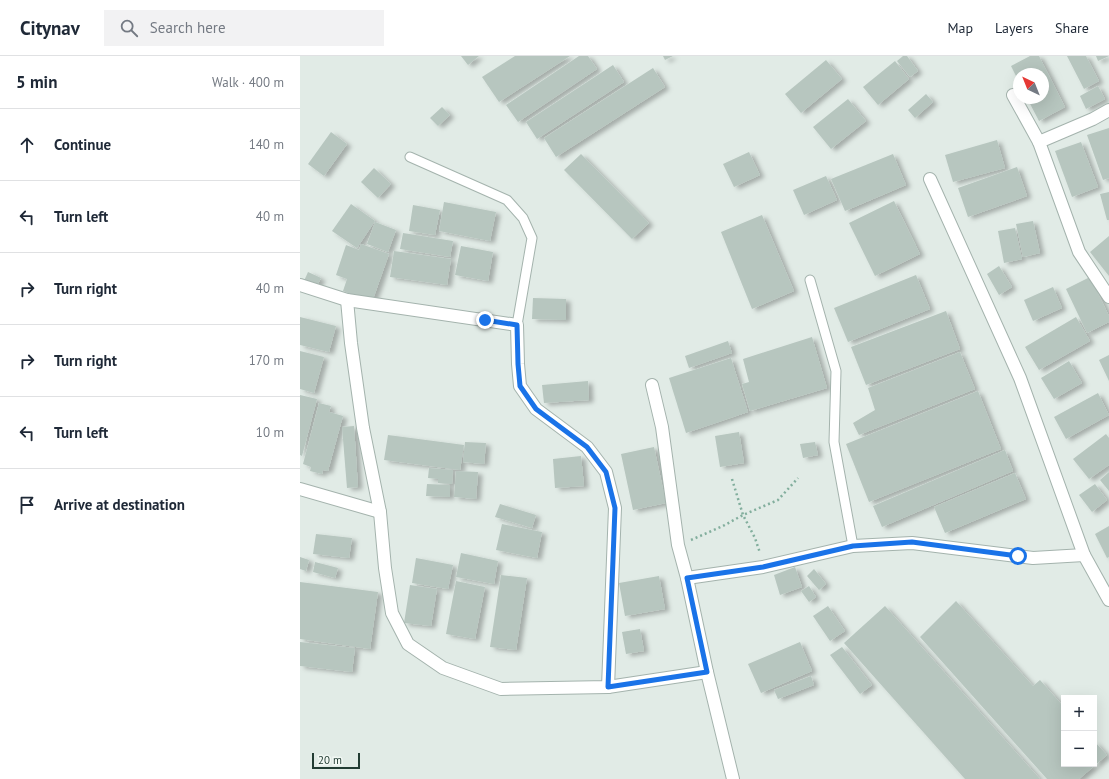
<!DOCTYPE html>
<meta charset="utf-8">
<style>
:root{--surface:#fff;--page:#f2f2f3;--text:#1f2937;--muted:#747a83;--line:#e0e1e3}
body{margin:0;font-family:"PT Sans",sans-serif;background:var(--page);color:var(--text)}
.controls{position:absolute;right:12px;bottom:12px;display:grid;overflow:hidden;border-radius:0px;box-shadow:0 4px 16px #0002}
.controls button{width:36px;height:36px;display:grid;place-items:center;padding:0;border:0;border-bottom:1px solid var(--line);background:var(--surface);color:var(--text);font:20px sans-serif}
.compass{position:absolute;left:713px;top:12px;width:36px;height:36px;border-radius:50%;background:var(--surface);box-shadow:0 4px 16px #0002;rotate:317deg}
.scale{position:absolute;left:12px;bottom:10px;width:48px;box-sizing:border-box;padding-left:4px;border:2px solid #223c33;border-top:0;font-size:11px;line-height:14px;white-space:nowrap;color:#223c33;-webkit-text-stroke:3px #f2f8f4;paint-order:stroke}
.stop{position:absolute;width:12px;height:12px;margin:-9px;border:3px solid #1a73e8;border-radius:50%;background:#fff}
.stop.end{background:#1a73e8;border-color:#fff;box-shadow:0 1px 4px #0008}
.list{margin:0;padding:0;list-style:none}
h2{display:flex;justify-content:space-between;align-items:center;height:52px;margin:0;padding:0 16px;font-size:17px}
h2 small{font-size:13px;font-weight:400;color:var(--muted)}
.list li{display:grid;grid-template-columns:26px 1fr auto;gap:12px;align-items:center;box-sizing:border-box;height:72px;padding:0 16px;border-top:1px solid var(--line)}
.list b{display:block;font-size:15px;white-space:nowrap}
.list em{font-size:13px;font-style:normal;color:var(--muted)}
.icon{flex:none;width:22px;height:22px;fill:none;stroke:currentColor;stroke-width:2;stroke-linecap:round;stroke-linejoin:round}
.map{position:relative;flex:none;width:809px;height:723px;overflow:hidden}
header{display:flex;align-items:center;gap:24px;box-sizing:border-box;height:56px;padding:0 20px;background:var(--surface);border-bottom:1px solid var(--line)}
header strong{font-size:19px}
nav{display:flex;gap:22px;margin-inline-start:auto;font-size:14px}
.search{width:280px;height:36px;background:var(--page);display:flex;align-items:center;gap:10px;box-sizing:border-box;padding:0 14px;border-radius:0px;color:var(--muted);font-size:15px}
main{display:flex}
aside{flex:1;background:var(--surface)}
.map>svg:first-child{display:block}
.building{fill:#b7c6bf;filter:url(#shadow)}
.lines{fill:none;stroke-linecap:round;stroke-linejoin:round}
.lane-casing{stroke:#a4b3ad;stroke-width:11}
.street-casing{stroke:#a4b3ad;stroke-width:14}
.path{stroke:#82ae9d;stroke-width:2.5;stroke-dasharray:2 3;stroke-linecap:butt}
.lane{stroke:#fff;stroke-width:9}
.street{stroke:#fff;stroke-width:12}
.route{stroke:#1a73e8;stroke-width:5}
</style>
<header>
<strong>Citynav</strong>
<div class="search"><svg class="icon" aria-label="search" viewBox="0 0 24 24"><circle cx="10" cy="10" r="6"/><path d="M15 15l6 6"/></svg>Search here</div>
<nav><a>Map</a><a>Layers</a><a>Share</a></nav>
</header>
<main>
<aside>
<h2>5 min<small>Walk · 400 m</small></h2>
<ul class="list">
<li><svg class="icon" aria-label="ahead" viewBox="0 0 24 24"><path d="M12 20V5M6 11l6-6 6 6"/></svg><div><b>Continue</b></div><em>140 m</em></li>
<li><svg class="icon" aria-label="left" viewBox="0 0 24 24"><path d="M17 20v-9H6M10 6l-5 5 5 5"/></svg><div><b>Turn left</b></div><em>40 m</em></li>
<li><svg class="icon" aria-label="right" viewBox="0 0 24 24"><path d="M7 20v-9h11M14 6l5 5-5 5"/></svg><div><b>Turn right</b></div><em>40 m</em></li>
<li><svg class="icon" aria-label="right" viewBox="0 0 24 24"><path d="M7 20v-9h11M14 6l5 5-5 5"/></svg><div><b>Turn right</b></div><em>170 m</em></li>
<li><svg class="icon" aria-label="left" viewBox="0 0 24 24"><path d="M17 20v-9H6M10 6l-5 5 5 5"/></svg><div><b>Turn left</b></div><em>10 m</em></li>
<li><svg class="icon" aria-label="arrive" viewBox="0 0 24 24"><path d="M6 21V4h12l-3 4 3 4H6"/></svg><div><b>Arrive at destination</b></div></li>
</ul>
</aside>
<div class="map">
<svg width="809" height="723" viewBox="0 0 809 723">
<defs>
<filter id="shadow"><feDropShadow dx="4.5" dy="2.5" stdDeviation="2" flood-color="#0004"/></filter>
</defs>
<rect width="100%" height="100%" fill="#e1ebe6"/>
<g class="building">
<path d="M161,0H179L168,9Z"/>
<path d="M215,0H270L199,46L182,21Z"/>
<path d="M279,0H288L297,13L218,66L206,49Z"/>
<path d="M363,0H373L365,4Z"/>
<path d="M603,0H607L618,15L610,21L597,5Z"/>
<path d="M730,0H739L765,51L739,65L727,42H743V18H719V26L711,10Z"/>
<path d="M767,0H786L799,25L784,33Z"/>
<path d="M796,0H809L798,5Z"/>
<path d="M526,4L542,23L501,57L485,38Z"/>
<path d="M595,5L609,23L578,49L563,31Z"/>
<path d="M313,9L324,26L237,83L226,66Z"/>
<path d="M353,12L365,31L256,101L244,82Z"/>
<path d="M798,30L805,43L786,53L780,40Z"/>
<path d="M626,38L633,46L615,62L608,54Z"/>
<path d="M548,43L566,65L531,93L513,71Z"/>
<path d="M142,51L150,59L138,70L130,62Z"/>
<path d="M809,72V122L803,124L787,79Z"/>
<path d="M31,76L47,88L24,120L8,108Z"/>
<path d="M697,84L705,112L653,126L645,99Z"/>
<path d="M781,86L798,131L772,141L755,95Z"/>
<path d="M449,96L460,119L434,131L423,108Z"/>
<path d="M281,98L349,167L332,183L264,114Z"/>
<path d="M593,98L606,129L545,155L531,123Z"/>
<path d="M717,111L727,140L668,161L658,132Z"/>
<path d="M74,112L91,128L78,142L61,126Z"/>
<path d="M526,120L537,144L504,159L493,134Z"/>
<path d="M809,136V164H807L800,138Z"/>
<path d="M594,145L620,198L575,220L549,167Z"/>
<path d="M144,146L196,156L190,185L139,175Z"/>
<path d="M51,148L75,165L57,192L32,175Z"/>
<path d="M113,149L140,154L135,179L109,175Z"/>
<path d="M462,159L494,235L452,253L421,176Z"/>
<path d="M733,165L740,197L723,201L716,168Z"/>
<path d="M75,166L96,174L88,196L67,188Z"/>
<path d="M715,172L722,203L704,207L698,175Z"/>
<path d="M103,177L153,185L150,201L100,193Z"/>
<path d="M809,180V220L790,196Z"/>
<path d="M61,188L89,198L72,246L43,235L47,223L36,219L46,189L59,194Z"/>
<path d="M161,190L193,196L188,225L155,219Z"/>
<path d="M94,195L151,203L147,229L90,221Z"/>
<path d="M699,210L712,231L699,239L687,218Z"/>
<path d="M8,216L21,222L17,230L4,225Z"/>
<path d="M616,219L630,253L548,286L534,252Z"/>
<path d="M790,221L809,260V266L787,277L766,233Z"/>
<path d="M753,231L762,252L733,265L724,244Z"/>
<path d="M233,242L266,243V264L232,263Z"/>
<path d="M646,255L660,293L566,329L551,291Z"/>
<path d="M0,261L36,270L29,296L0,289Z"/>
<path d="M776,261L790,285L739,314L725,291Z"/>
<path d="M512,281L527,332L450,355L442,328L449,326L443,303Z"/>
<path d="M428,285L432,297L389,312L385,300Z"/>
<path d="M0,295L24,301L14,337L0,333Z"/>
<path d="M660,296L675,333L559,379L553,367L575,354L568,332Z"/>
<path d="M809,299V325L799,304Z"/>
<path d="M431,302L448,356L386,377L369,322Z"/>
<path d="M769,305L782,327L754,343L741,322Z"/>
<path d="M288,325L289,344L244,347L242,329Z"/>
<path d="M678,335L701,393L569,446L546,388Z"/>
<path d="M798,337L809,359L766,383L754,361Z"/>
<path d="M0,339L17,343L2,400L0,399Z"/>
<path d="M19,347L31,350L29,356L43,360L28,415L23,414L22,418L10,415L11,411L3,408Z"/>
<path d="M54,370L58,431L47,432L42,371Z"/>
<path d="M439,376L444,407L420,411L415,380Z"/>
<path d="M806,378L809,382V409L789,423L773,403Z"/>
<path d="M88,379L164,389L160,414L84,404Z"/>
<path d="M165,386L186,387L184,408L163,406Z"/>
<path d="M515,386L518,399L503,402L500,388Z"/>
<path d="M354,391L366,447L333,454L321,398Z"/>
<path d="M705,394L713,415L582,471L573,450Z"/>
<path d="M281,400L284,430L255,432L253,403Z"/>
<path d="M129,412L153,414L152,428L138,427V423L128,422Z"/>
<path d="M156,415L178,416L176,443L154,441Z"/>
<path d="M809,416V435L800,424Z"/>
<path d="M715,417L726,443L645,477L634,451Z"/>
<path d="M127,428L150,429V441L126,440Z"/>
<path d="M795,428L807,444L792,456L779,439Z"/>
<path d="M200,448L236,459L232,472L195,461Z"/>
<path d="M202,468L242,476L237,502L196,494Z"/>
<path d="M809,470V501L807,502L795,478Z"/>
<path d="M16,478L52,482L49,502L13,498Z"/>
<path d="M161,497L198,505L194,528L156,521Z"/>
<path d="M0,501L9,504L6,515L0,513Z"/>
<path d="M116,502L153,509L148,533L112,527Z"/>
<path d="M15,506L38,512L35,522L13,516Z"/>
<path d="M495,511L502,531L480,539L474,519Z"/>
<path d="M514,513L526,528L519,534L507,520Z"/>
<path d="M201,519L227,522L216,594L190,591Z"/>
<path d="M359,520L365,553L325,560L319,527Z"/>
<path d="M156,525L185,531L175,583L146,578Z"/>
<path d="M0,526L78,536L70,593L0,583Z"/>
<path d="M110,529L137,533L131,570L104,567Z"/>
<path d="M509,530L516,541L509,546L501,535Z"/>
<path d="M656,545L733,630L740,624L764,651V708H794V685L807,699L779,723H747L620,581Z"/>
<path d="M528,550L545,575L530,585L513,560Z"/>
<path d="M585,550L740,723H665L544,587Z"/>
<path d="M340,573L344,595L326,598L322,576Z"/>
<path d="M0,586L55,592L52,616L0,610Z"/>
<path d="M500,586L512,615L461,637L448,608Z"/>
<path d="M542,591L572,629L560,638L530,599Z"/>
<path d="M511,620L514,629L478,643L474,634Z"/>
</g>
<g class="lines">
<defs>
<g id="lane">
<path d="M110,101L207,144L223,162L232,182L217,269"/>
<path d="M510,224L536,315L534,386L553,490"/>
</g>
<g id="street">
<path d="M713,39L739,86"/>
<path d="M809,54L793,63L739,86L779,196L809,241"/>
<path d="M630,123L720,322L784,499L809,544"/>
<path d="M0,229L47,244L217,269L218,308L220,330L236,353L287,391L306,416L315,452L308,631"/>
<path d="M47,244L51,287L63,372L80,456L85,512L92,557L108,588L143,612L201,633L308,631L407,616"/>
<path d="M352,329L362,371L378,489L387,522L407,616L433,723"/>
<path d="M0,433L80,456"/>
<path d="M387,522L463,511L553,490L612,487L733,502L784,499"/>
</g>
</defs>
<use href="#lane" class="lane-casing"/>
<use href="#street" class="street-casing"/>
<g class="path">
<path d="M432,423L443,459L455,482L460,497"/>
<path d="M391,484L423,470L443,459L478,444L498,422"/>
</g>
<use href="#lane" class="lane"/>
<use href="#street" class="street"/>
</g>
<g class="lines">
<path class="route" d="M185,264L217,269L218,308L220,330L236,353L287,391L306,416L315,452L308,631L407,616L387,522L463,511L553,490L612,486L718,500"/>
</g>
</svg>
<div class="controls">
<button>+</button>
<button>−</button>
</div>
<svg class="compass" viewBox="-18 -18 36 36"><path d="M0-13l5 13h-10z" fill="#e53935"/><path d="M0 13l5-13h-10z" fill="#747a83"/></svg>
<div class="scale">20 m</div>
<div class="stop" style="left:718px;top:500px"></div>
<div class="stop end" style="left:185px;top:264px"></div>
</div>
</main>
